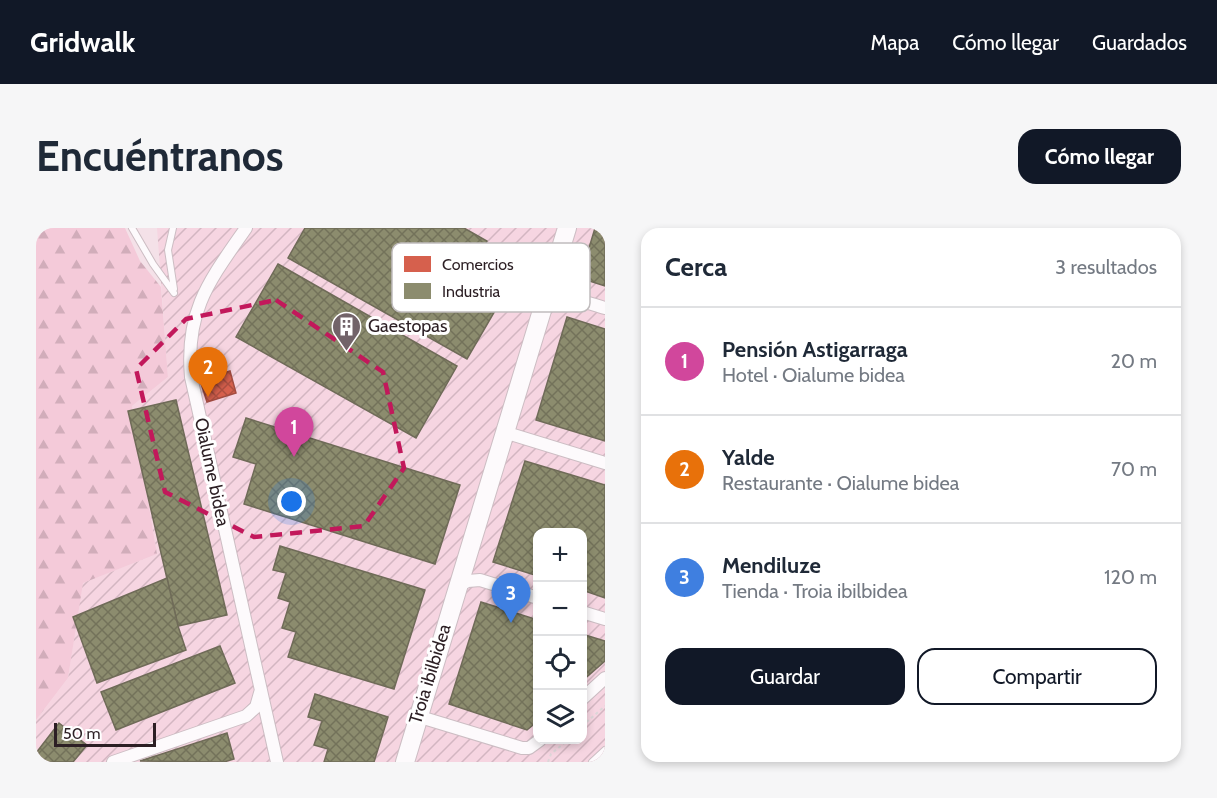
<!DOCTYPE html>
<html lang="es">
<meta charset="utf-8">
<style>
:root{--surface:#fff;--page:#f6f6f7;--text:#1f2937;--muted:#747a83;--line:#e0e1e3;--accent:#111827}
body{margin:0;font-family:Cabin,sans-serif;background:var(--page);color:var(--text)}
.controls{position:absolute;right:18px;bottom:18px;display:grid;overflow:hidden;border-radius:12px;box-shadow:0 3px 9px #0003}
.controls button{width:54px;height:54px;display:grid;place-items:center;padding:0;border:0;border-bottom:2px solid var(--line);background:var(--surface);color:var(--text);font:30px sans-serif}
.scale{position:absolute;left:18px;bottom:15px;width:102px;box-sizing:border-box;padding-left:6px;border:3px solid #2c1f24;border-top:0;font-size:16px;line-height:21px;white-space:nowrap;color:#2c1f24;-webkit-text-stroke:4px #fff;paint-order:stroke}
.you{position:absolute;left:256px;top:274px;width:21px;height:21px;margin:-15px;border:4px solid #fff;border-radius:50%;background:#1a73e8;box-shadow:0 0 0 9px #1a73e833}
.badge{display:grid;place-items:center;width:39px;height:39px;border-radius:50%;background:var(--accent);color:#fff;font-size:20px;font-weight:700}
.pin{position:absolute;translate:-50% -50px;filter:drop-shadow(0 2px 3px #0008)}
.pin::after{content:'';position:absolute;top:32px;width:21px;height:18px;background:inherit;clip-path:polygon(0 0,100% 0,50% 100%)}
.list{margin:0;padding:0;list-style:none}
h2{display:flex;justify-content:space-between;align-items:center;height:78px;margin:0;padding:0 24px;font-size:26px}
h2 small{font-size:20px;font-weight:400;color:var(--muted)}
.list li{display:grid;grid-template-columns:39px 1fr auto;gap:18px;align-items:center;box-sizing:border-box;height:108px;padding:0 24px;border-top:2px solid var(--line)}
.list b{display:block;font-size:22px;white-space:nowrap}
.list p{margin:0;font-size:20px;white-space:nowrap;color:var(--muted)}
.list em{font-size:20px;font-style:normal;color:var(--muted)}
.actions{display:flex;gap:12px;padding:18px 24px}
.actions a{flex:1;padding:14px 0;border:2px solid var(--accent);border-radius:18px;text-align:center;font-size:21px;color:var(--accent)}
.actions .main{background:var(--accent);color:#fff}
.icon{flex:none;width:33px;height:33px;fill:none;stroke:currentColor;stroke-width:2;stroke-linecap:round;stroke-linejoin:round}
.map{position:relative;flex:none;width:569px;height:534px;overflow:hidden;border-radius:18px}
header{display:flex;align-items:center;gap:36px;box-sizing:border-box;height:84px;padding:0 30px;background:var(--accent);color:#fff}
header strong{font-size:28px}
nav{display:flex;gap:33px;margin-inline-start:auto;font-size:21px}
.intro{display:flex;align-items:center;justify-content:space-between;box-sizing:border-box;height:144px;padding:0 36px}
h1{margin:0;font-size:42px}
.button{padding:15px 27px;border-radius:18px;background:var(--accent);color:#fff;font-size:21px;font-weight:700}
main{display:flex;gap:36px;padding:0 36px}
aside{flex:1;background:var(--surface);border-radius:18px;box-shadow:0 3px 9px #0003}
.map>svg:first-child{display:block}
.industrial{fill:url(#industrial-furrows);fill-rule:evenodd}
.forest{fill:url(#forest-firs)}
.shops{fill:url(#shops-cross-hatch);stroke:#a34c41;stroke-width:1.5}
.industry{fill:url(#industry-cross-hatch);stroke:#6f6b58;stroke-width:1.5}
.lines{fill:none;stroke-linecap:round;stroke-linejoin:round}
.lane-casing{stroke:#ccbdc3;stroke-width:8}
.street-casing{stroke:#ccbdc3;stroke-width:14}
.secondary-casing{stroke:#ccbdc3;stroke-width:20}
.path{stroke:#dcd6d8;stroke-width:2;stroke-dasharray:3 3;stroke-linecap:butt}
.lane{stroke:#fdfafc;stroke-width:6}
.street{stroke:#fdfafc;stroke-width:12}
.secondary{stroke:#fdfafc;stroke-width:18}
.marked{fill:none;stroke:#c2185b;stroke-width:4.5;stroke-dasharray:12 8;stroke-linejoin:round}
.labels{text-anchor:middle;stroke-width:6;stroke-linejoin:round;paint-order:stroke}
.poi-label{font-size:18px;fill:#2c1f24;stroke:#fff;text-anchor:start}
.street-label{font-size:18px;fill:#2c1f24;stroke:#fff}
.key{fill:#fff;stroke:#c0bcbd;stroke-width:1.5}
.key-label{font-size:16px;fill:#2c1f24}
</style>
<header>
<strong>Gridwalk</strong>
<nav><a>Mapa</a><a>Cómo llegar</a><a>Guardados</a></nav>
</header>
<div class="intro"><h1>Encuéntranos</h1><a class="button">Cómo llegar</a></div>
<main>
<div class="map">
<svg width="569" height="534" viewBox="0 0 569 534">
<defs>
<pattern id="industrial-furrows" width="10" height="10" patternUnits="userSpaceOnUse" patternTransform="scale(1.5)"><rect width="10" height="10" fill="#f6d5e1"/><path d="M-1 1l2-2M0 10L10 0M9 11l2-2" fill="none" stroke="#d3b6c1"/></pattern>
<pattern id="forest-firs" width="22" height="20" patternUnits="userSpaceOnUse" patternTransform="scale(1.5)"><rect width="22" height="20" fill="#f4cad9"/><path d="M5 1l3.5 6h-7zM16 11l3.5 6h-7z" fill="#d1adba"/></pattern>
<pattern id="shops-cross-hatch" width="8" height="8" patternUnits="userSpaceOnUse" patternTransform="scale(1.5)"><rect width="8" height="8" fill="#d6604d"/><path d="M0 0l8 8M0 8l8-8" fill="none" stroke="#ae4f40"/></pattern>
<pattern id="industry-cross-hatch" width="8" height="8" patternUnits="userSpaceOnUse" patternTransform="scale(1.5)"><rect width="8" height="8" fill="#8c8c6e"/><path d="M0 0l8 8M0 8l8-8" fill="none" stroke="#73725a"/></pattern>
</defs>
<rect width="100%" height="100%" fill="#f4e1e8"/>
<path class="industrial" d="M121,0H569V534H0V492L32,450L46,355L121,326L96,178L132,149ZM502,304H546V512H502Z"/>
<path class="forest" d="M0,0H89L104,33L125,59L132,149L96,178L121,326L47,355L32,450L0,492Z"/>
<path class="shops" d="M194,143L200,165L171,174L164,152Z"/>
<g class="industry">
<path d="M269,0H428L451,13L445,26L471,41L474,57L431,131L252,30Z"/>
<path d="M559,0H569V58L544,50Z"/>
<path d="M242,36L421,138L380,210L200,109Z"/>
<path d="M531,89L569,101V213L500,192Z"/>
<path d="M140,172L191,387L142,398L92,183Z"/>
<path d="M210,190L424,257L399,336L208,276L220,236L197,229Z"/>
<path d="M489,233L569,257V370L546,362V304H502V348L457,334Z"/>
<path d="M244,318L389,362L358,461L252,429L260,404L246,400L254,374L242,370L250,345L237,342Z"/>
<path d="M131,350L142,398L150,422L61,455L37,389Z"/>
<path d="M445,374L502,392V493L491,502L413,476Z"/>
<path d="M546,406L569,413V433L546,453Z"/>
<path d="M184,418L199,455L80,502L65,464Z"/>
<path d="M279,466L352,489L338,534H288L292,521L278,517L286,493L272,489Z"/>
<path d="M23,495L51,517L37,534H0V525Z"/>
<path d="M191,505L198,531L188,534L104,533Z"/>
</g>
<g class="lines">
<defs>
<g id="lane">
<path d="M96,0L117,36L138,65"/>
<path d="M137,0L132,22L138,61"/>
<path d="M556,534L569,522"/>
</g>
<g id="street">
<path d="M210,0C174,52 149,82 155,149L241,534"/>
<path d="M509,74C530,65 548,74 569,80"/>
<path d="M468,204L569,235"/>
<path d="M421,358L432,353L444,352L502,370"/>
<path d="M546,384L569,391"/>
<path d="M546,471L569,450"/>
<path d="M381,488L486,520H493L504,512"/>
<path d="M77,534L210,488L220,479L224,465"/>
</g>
<path id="secondary" d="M369,534L531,0"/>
</defs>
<use href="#lane" class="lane-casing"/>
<use href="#street" class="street-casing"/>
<use href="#secondary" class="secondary-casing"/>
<g class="path">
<path d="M546,498L569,478"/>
<path d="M512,534L515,526L532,512"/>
</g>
<use href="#lane" class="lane"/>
<use href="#street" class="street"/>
<use href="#secondary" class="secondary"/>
</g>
<path class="marked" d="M240,72L347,144L368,240L328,298L218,309L129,264L100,141L150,91Z"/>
<defs>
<symbol id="building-pin" viewBox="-11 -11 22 30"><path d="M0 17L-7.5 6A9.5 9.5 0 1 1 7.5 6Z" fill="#726369" stroke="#fff"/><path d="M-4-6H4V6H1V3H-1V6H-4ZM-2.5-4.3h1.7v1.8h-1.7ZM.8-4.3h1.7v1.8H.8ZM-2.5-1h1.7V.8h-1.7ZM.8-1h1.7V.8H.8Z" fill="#fff"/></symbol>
</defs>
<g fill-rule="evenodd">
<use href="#building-pin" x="294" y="82" width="33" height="45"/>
</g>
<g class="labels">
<g class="poi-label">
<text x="332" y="104">Gaestopas</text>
</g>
<g class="street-label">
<text transform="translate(176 244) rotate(78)" y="6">Oialume bidea</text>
<text transform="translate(394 446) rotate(-73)" y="6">Troia ibilbidea</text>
</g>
</g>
<rect x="356" y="15" width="198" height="69" rx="9" class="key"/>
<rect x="368" y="28" width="27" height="16" fill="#d6604d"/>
<rect x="368" y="55" width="27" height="16" fill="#8c8c6e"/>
<g class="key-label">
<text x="406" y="42">Comercios</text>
<text x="406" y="69">Industria</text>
</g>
</svg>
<div class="controls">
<button>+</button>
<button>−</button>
<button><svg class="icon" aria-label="locate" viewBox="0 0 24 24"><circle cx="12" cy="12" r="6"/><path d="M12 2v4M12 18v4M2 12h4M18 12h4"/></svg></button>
<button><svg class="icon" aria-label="layers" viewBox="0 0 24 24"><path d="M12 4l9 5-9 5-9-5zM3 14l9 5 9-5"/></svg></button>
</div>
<div class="scale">50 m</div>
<div class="you"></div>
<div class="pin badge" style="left:258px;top:229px;background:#d1479c">1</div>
<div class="pin badge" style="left:172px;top:169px;background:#e8710a">2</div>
<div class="pin badge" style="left:475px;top:395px;background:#3f7fe0">3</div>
</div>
<aside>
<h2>Cerca<small>3 resultados</small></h2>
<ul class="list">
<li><span class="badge" style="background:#d1479c">1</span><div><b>Pensión Astigarraga</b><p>Hotel · Oialume bidea</p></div><em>20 m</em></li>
<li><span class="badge" style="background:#e8710a">2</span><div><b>Yalde</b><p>Restaurante · Oialume bidea</p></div><em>70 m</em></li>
<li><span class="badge" style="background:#3f7fe0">3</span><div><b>Mendiluze</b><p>Tienda · Troia ibilbidea</p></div><em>120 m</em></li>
</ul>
<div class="actions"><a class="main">Guardar</a><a>Compartir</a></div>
</aside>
</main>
